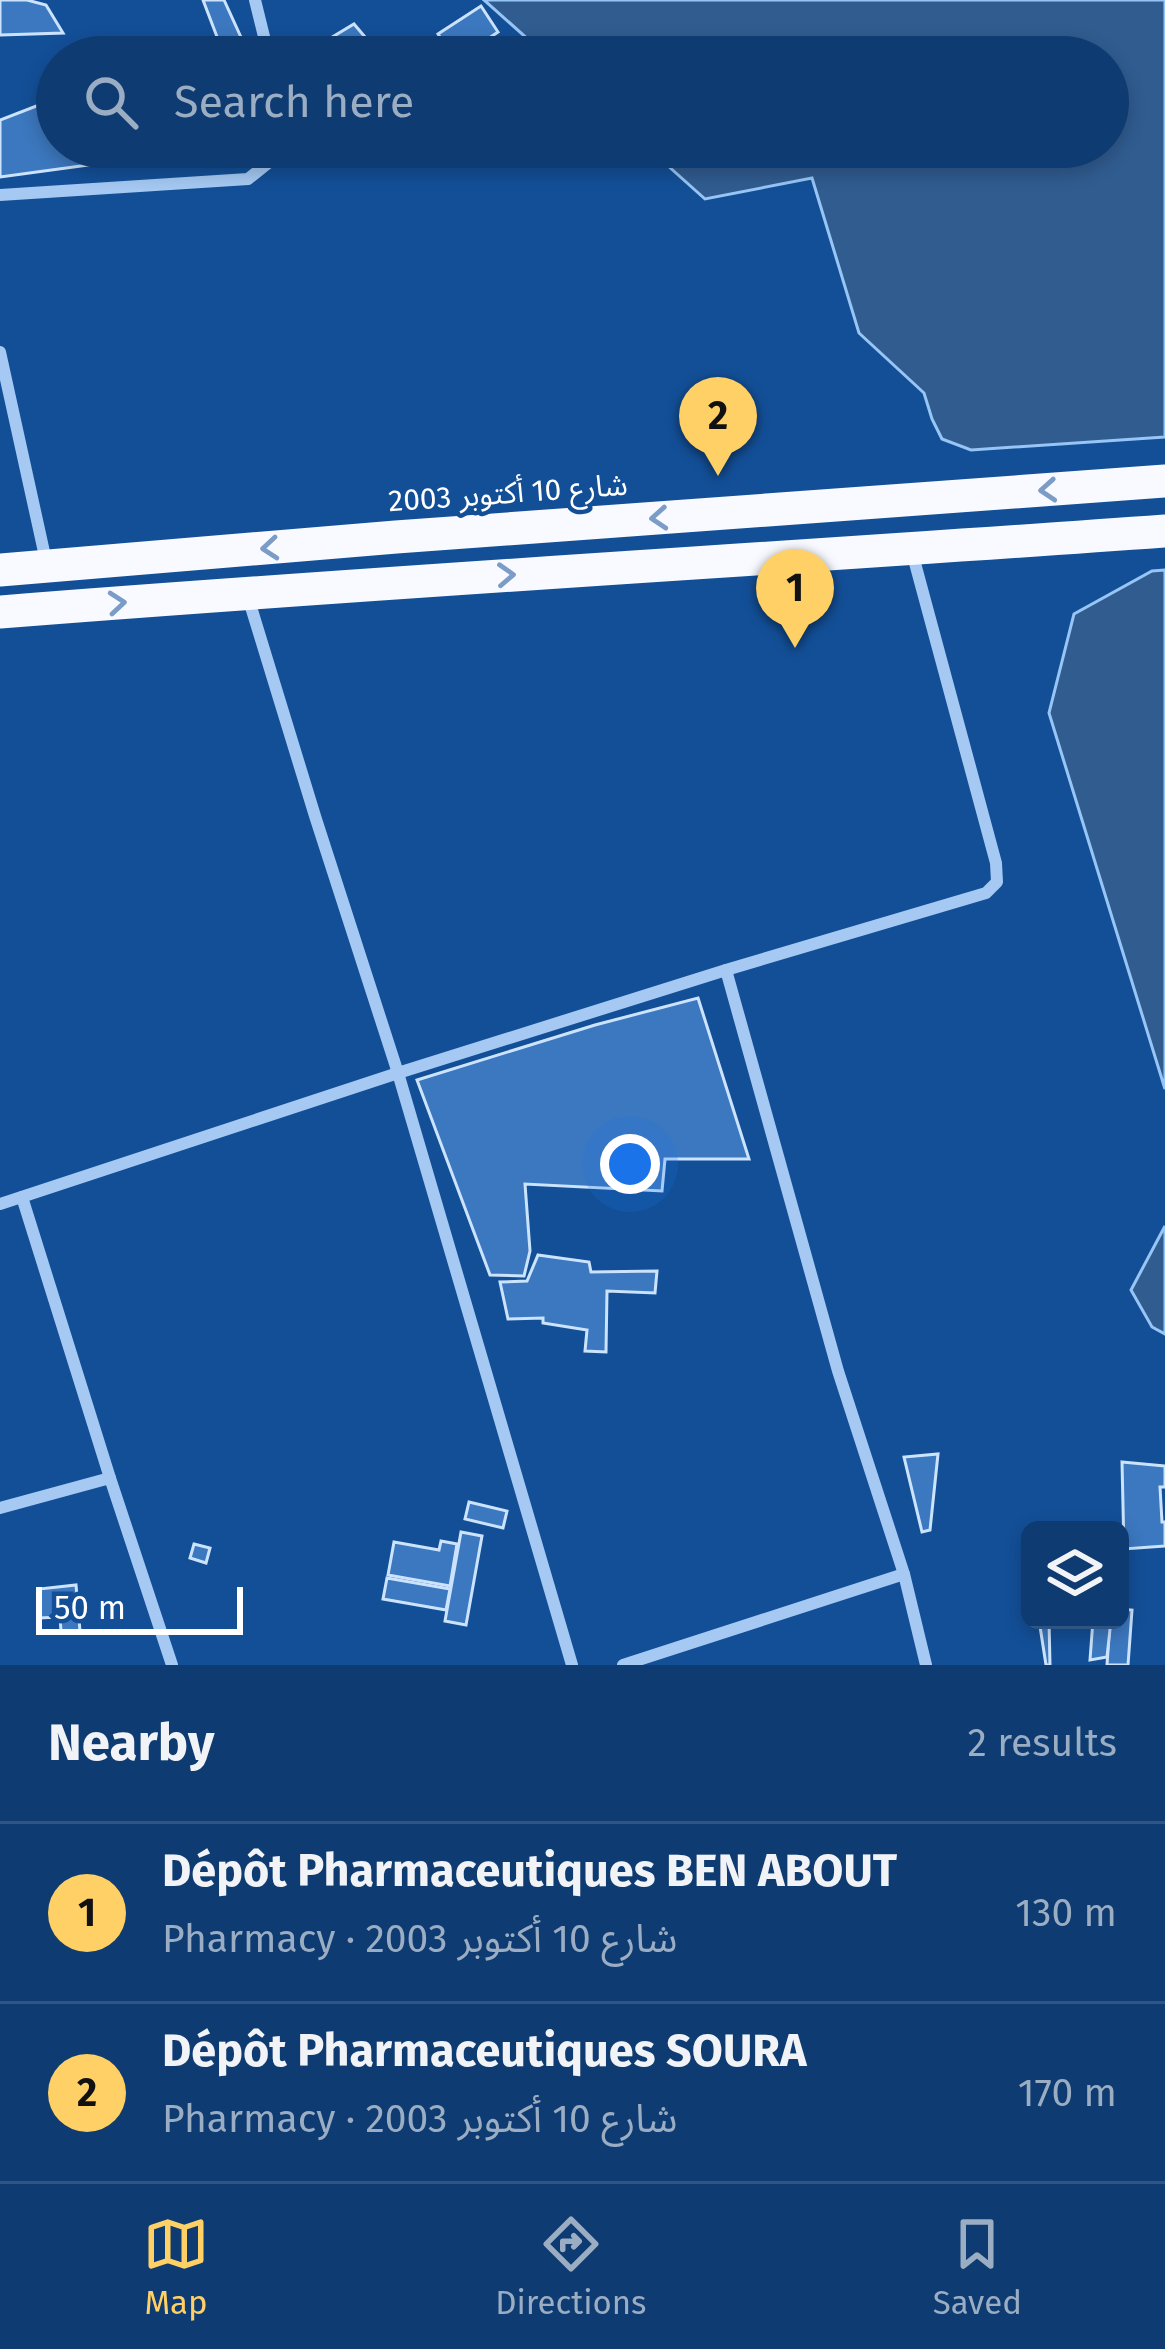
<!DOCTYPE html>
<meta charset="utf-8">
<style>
:root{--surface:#0e3b71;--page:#1c4679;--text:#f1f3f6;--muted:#9badc3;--line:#2e5584;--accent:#ffd066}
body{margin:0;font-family:"Fira Sans","Noto Sans Arabic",sans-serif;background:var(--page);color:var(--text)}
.controls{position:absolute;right:36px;bottom:36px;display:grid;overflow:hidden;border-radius:18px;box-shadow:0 6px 18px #0003}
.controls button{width:108px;height:108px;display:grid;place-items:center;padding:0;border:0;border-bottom:3px solid var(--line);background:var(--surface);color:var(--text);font:60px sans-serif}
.scale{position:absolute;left:36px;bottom:30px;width:207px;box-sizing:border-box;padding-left:12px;border:6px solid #fff;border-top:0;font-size:33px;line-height:42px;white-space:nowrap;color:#fff;-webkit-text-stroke:9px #134f97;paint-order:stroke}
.you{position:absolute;left:630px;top:1164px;width:42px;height:42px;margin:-30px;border:9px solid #fff;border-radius:50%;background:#1a73e8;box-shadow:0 0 0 18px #1a73e833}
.badge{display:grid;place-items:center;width:78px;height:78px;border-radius:50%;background:var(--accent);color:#111;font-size:39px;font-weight:700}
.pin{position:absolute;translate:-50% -99px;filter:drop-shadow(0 3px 6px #0008)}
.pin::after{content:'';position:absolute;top:63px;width:42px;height:36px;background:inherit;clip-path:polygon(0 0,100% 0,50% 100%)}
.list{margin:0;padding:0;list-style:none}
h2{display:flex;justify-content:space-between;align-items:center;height:156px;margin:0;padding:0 48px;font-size:51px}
h2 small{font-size:39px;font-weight:400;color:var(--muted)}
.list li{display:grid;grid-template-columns:78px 1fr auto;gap:36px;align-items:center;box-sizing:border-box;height:180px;padding:0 48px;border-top:3px solid var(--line)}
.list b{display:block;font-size:45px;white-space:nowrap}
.list p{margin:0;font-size:39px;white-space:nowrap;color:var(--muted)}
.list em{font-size:39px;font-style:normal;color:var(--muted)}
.icon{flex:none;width:66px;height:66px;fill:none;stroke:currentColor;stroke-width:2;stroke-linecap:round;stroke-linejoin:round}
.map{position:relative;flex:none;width:1165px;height:1665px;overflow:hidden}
.search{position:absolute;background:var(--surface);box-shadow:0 6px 18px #0003;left:36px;right:36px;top:36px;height:132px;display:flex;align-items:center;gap:30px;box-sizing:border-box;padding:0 42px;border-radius:66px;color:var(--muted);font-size:45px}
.sheet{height:516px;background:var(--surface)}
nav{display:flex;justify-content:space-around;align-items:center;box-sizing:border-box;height:168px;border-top:3px solid var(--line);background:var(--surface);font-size:33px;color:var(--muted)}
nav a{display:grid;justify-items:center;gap:6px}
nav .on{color:var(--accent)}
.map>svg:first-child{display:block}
.water{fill:#305c90;stroke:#97c5f6;stroke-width:3}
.building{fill:#3c78bf;stroke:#cce3fd;stroke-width:3}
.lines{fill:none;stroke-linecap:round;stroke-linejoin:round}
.minor{stroke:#a5c9f3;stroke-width:12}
.trunk{stroke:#f8faff;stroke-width:33}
.oneway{stroke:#7a9cc6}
.labels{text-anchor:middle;stroke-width:9;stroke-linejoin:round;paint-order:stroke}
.street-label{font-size:30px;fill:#fff;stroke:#134f97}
</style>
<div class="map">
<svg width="1165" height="1665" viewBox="0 0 1165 1665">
<rect width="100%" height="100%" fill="#134f97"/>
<g class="water">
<path d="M484,0H1165V437L971,450L942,439L932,419L924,393L859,333L812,178L705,199L647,147H1108V57H548Z"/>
<path d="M1165,570V1089L1049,713L1074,614L1152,571Z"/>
<path d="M1165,1226V1334L1152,1327L1131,1290Z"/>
</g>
<g class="building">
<path d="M0,0H27L46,5L63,33L0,35Z"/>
<path d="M203,0H224L250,57H185L202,45L206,53L219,42Z"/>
<path d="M481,6L498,32L461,57H453L438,34Z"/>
<path d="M354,24L382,57H327L319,45Z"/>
<path d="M435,40L446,57H410Z"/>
<path d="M57,98V147H142L147,157L0,177V120Z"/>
<path d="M698,998L749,1159H665L662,1191L525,1184L530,1251L524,1276L490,1275L417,1080L595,1025Z"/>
<path d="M538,1255L589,1262L591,1272L657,1271L655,1293L607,1291L606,1352L585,1351L587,1330L543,1323V1318L508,1319L500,1282L527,1281Z"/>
<path d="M938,1454L930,1530L922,1532L904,1457Z"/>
<path d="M1122,1462L1165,1466V1487H1160L1162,1522H1165V1546L1124,1549Z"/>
<path d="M469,1502L507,1511L503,1528L465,1519Z"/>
<path d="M461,1532L482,1536L466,1625L445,1621Z"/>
<path d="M441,1541L457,1544L450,1586L388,1575L394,1542L439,1550Z"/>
<path d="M194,1544L210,1548L206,1563L190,1558Z"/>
<path d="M387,1578L450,1589L446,1610L383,1599Z"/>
<path d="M76,1585L80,1631H61L60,1617L39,1618V1589Z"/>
<path d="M1120,1609L1132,1610L1128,1665H1107L1110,1620H1120Z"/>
<path d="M1039,1620H1049L1050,1665H1046Z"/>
<path d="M1093,1620H1111L1107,1657L1090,1660Z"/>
</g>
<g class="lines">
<g class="minor">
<path d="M255,0L269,57"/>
<path d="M0,195L248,179L278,155L279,147"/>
<path d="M0,352L46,561"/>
<path d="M247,594L315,816L398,1073L572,1665"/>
<path d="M726,970L838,1371L904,1574L926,1665"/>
<path d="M22,1197L110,1478L172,1665"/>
<path d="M0,1204L398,1073L726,970L986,893L997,882L996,863L912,552"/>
<path d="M0,1508L110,1478"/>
<path d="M623,1665L904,1574"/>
</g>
<g class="trunk">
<path d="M0,570L396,537L1165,481"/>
<path d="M0,612C388,581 777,559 1165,531"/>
</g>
</g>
<defs><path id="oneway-chevron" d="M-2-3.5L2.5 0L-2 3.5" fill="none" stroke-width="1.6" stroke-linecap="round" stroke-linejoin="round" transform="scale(3)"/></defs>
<g class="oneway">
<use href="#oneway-chevron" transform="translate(1048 490) rotate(176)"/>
<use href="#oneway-chevron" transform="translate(659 518) rotate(176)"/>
<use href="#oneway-chevron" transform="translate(270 548) rotate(175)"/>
<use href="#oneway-chevron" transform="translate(506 575) rotate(-3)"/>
<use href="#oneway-chevron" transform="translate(117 603) rotate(-5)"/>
</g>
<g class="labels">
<g class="street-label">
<text transform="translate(508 493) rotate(-4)" y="10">شارع 10 أكتوبر 2003</text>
</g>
</g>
</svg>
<div class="controls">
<button><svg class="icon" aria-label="layers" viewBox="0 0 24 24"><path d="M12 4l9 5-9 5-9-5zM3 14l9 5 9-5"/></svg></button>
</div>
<div class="scale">50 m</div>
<div class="you"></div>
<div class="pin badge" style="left:795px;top:648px">1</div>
<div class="pin badge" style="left:718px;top:476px">2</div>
<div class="search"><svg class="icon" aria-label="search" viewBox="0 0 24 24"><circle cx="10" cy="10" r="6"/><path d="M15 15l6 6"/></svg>Search here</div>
</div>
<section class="sheet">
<h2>Nearby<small>2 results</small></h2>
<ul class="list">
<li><span class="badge">1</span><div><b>Dépôt Pharmaceutiques BEN ABOUT</b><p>Pharmacy · شارع 10 أكتوبر 2003</p></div><em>130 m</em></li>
<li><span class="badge">2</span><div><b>Dépôt Pharmaceutiques SOURA</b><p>Pharmacy · شارع 10 أكتوبر 2003</p></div><em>170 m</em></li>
</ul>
</section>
<nav>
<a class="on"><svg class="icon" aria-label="map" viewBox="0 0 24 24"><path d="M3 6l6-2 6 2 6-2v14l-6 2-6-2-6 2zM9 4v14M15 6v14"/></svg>Map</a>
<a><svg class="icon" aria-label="directions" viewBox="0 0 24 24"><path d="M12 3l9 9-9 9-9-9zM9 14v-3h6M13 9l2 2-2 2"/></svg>Directions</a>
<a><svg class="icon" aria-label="saved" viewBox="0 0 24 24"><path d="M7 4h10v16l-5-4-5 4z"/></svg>Saved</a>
</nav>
